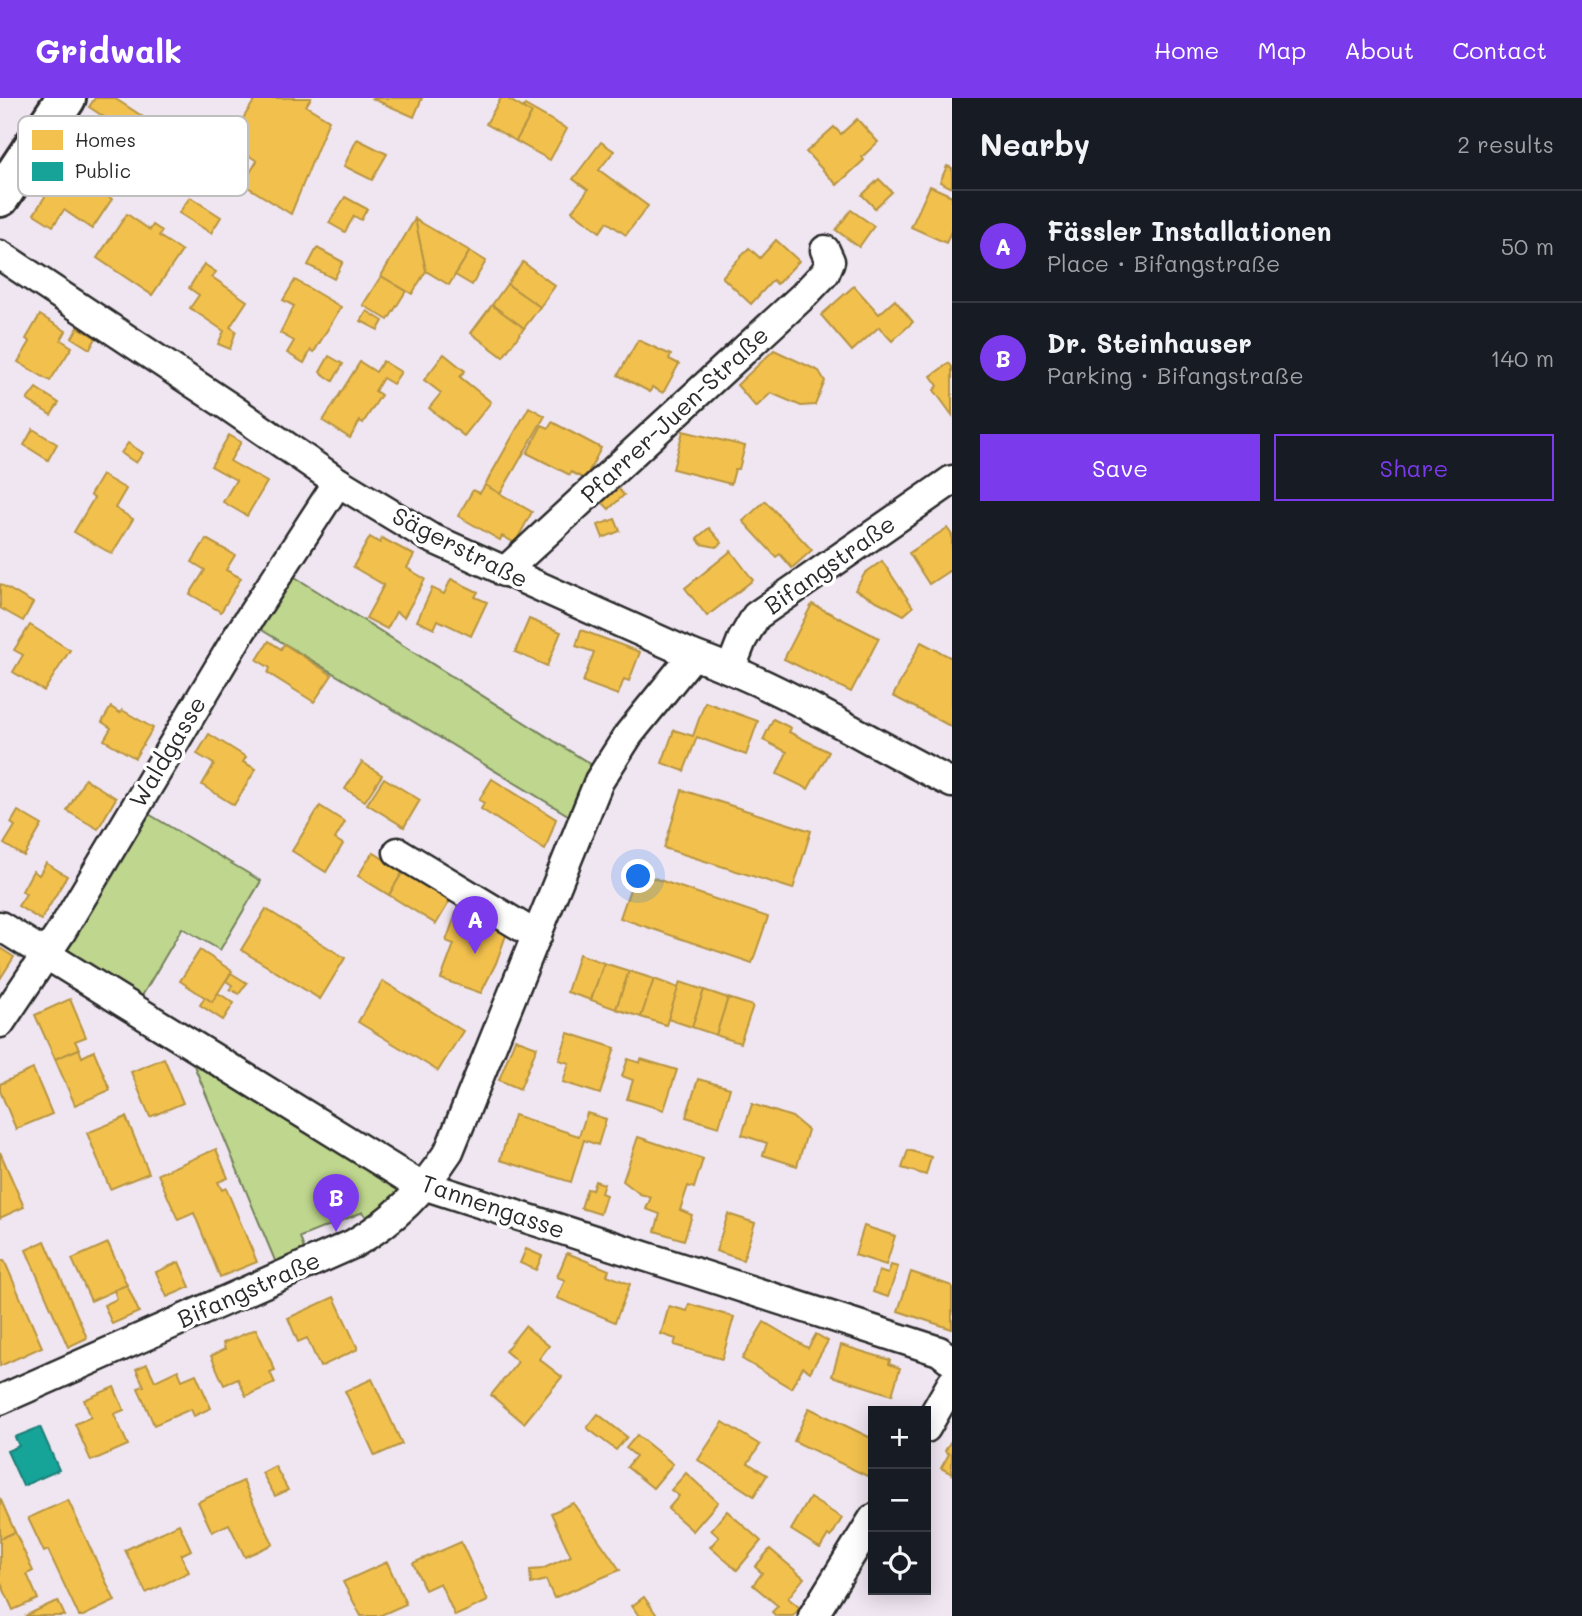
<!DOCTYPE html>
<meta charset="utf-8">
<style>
:root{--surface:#171b24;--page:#242831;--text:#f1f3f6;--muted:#9ea1a6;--line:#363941;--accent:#7c3aed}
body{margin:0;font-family:Mali,sans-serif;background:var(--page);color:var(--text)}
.controls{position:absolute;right:21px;bottom:21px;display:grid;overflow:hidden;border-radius:0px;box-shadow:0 4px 18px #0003}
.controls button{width:63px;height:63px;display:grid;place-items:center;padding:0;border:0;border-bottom:2px solid var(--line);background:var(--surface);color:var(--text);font:35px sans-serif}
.you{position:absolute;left:639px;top:779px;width:24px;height:24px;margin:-18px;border:5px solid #fff;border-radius:50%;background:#1a73e8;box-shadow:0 0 0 10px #1a73e833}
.badge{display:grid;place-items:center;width:46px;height:46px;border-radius:50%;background:var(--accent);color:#fff;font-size:23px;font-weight:700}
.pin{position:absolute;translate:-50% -58px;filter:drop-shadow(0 2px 4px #0008)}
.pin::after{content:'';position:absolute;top:37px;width:24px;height:21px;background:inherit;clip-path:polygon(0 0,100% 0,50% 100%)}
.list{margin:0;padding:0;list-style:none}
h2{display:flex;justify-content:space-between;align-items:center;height:91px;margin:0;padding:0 28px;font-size:30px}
h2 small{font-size:23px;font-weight:400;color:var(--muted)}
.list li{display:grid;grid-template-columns:46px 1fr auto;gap:21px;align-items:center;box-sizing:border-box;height:112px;padding:0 28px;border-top:2px solid var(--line)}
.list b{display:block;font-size:26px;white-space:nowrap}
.list p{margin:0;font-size:23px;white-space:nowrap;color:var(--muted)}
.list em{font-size:23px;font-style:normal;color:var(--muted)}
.actions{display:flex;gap:14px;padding:21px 28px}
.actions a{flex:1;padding:16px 0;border:2px solid var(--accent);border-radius:0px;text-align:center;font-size:24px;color:var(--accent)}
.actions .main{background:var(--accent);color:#fff}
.icon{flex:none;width:38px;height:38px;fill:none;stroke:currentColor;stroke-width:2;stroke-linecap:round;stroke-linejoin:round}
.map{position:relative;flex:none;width:952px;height:1518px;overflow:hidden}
header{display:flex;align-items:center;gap:42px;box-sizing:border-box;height:98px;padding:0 35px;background:var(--accent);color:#fff}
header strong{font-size:33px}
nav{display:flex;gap:38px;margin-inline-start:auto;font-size:24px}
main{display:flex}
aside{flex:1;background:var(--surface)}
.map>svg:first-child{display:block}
.green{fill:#bed68d;stroke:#74805c;stroke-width:2}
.homes{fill:#f2c14e;stroke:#b69444;stroke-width:2}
.public{fill:#17a398;stroke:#1d7f77;stroke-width:2}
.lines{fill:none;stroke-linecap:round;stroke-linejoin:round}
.minor-casing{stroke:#2b2b2b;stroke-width:33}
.secondary-casing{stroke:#2b2b2b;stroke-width:44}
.minor{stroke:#fff;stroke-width:28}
.secondary{stroke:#fff;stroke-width:38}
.labels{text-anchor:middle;stroke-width:7;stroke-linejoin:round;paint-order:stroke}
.street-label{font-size:24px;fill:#2b2b2b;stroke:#fff}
.key{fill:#fff;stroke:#bfbfbf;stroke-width:2}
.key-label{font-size:19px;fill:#2b2b2b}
</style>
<header>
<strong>Gridwalk</strong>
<nav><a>Home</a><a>Map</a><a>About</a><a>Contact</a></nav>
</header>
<main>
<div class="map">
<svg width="952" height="1518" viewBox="0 0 952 1518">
<rect width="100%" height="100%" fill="#f0e6f2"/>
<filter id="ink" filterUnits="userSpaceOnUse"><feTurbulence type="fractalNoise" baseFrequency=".0143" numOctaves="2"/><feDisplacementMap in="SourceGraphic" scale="14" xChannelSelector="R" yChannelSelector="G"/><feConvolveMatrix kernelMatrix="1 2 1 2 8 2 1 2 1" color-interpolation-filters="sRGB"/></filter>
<g filter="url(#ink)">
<g class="green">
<path d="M287,474L595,669L573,720L255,528Z"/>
<path d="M142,712L261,783L220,852L182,830L139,903L67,855L66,845Z"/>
<path d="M188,953L400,1090V1100L371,1128L363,1114L300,1139L306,1157L278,1170Z"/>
</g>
<g class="homes">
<path d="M95,0H114L142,18L130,36L89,9Z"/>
<path d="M256,0H311L306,8L329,22L291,116L243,86L257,63L228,44Z"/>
<path d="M371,0H422L414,19Z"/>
<path d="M501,0H506L532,15L516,43L486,26Z"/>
<path d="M525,7L567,31L550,62L516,43L532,15L523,10Z"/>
<path d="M857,21L878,44L862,59L864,62L837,87L806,54L834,29L841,36Z"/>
<path d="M357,41L387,56L372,82L344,68Z"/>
<path d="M601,44L614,53L599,72L648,108L626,137L607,124L600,134L572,113L588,92L573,81Z"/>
<path d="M947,68L952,70V90L940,84Z"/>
<path d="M63,70L112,101L92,131L64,112L53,128L34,116Z"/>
<path d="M879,81L892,94L875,110L862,97Z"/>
<path d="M930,88L952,98V131L946,145L911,129Z"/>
<path d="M190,99L221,119L211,135L179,115Z"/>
<path d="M345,99L367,111L361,122L354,118L345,134L329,125Z"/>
<path d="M851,112L874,128L859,149L836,132Z"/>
<path d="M127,116L150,132L153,127L162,133L159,138L182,153L152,197L97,160Z"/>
<path d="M415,121L470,153L449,187L426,173Z"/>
<path d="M415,121L426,173L412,196L381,178Z"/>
<path d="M776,142L799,163L777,186L773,182L751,206L722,179L749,150L760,160Z"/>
<path d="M317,150L343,164L334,181L308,167Z"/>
<path d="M470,153L486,163L472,187L455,177Z"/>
<path d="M523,164L555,188L540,209L507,186Z"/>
<path d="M204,166L216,174L212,179L247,203L230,229L236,233L230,251L218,246L224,233L190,210L199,197L189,190Z"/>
<path d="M381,178L406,193L388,222L363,207Z"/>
<path d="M295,182L341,209L314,254L311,252L304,265L287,255L294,243L280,235L294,208L283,202Z"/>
<path d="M507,186L540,209L524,230L492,207Z"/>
<path d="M854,188L879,216L895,202L913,224L892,243L879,229L852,253L821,217Z"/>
<path d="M492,207L524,230L503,259L471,235Z"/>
<path d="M367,213L383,223L378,232L361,223Z"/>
<path d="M40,217L66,233L61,242L72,249L50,283L18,264L30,244L26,241Z"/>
<path d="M78,229L96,240L90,251L72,240Z"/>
<path d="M638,242L671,257L669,261L679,266L663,295L652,289L650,294L618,277Z"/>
<path d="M774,252L819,273L825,283L815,307L801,308L771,295L756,309L737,287Z"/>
<path d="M444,256L465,273L460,279L491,304L464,338L429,310L441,295L424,282Z"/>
<path d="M329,258L343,266L333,283L320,274Z"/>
<path d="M383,263L401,274L393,286L383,280L375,293L381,297L363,325L360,323L350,340L323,323L360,264L376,274Z"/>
<path d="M949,265L952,269V317L934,292L938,288L931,278Z"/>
<path d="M36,290L59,305L51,317L27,302Z"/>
<path d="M529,309L545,318L500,396L485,387Z"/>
<path d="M552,324L601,350L585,381L571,374L570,377L527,355L542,327L549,330Z"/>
<path d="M33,331L57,346L48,362L24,347Z"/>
<path d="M683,333L745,348L739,371H735L731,386L673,371Z"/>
<path d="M229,337L241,344L230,363L267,384L247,418L223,404L236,382L211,368Z"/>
<path d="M128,345L143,355L136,365L121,355Z"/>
<path d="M102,377L126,391L115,410L133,421L112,456L74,434L94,400L90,397Z"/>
<path d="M485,387L532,414L515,445L502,438L500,442L458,418L473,392L480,395Z"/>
<path d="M615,387L624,397L609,411L600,402Z"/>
<path d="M765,403L812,452L792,470L780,456L776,459L743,423Z"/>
<path d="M615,421L620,433L603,440L598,427Z"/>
<path d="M709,430L722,445L716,449L701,446L697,440Z"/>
<path d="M947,430L952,437V471L929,486L909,455Z"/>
<path d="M370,439L380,445L382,440L414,457L407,470L425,481L404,519L396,514L387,531L366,520L384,487L353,469Z"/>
<path d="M206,441L235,457L226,472L241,480L221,514L190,496L205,472L192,464Z"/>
<path d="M731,453L753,482L707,518L685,490Z"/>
<path d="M882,463L913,509L904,517L855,492L865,475Z"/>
<path d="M451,481L478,494L475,499L487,504L471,538L438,522L434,531L417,523L432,490L444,496Z"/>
<path d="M0,486L33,505L23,523L0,510Z"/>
<path d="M812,506L879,540L851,594L784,561Z"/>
<path d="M529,521L561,534L547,568L515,554Z"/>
<path d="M30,527L70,552L44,593L13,574L23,557L14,552Z"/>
<path d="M581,532L640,554L629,583L624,581L618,597L583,584L594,554L576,548Z"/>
<path d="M269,543L281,551L284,546L332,577L314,604L268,575L270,570L257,562Z"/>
<path d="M921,544L952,560V629L893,598Z"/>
<path d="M705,604L758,623L746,657L697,639L684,673L662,665L674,632L693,638Z"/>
<path d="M111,609L120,615L122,612L153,630L135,660L104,642L111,630L102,624Z"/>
<path d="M773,621L791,630L789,634L829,654L808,691L777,676L787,654L763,642Z"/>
<path d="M209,636L246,659L243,664L256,671L234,707L202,687L214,666L197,656Z"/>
<path d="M362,664L382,677L365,703L345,691Z"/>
<path d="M384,680L420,702L404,729L367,706Z"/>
<path d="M85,681L116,700L98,731L67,713Z"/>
<path d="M492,681L556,721L545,752L481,711L484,705L479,702Z"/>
<path d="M682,692L811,733L793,791L664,750Z"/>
<path d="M320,708L345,724L335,741L343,746L326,774L292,753Z"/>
<path d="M18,713L42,727L24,758L4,746L15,728L11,725Z"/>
<path d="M373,754L385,762L387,759L405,770L389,797L358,778Z"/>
<path d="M46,765L67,778L41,822L18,808L26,796L22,793L33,773L39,777Z"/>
<path d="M404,772L451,801L436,826L389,797Z"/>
<path d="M636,774L768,819L752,865L620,820Z"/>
<path d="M459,807L510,826L496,865L481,895L441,881L454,846L446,843Z"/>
<path d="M266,811L345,860L320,901L241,852Z"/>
<path d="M0,850L14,859L0,881Z"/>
<path d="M200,852L232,873L212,904L180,883Z"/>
<path d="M579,856L604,865L591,902L567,894Z"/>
<path d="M604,865L629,873L616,911L591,902Z"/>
<path d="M629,873L654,881L641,919L616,911Z"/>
<path d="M231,875L247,885L239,896L230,891L232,887L226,883Z"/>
<path d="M654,881L679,890L666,927L641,919Z"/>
<path d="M383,883L463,933L438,973L358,924Z"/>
<path d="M680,884L704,892L692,929L668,921Z"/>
<path d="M704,892L728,900L716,937L692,929Z"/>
<path d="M218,895L234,905L223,922L200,907L205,899L212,904Z"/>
<path d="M728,900L753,908L740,945L716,937Z"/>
<path d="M70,901L86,939L75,943L79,951L55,961L35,917Z"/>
<path d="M568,935L615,950L600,996L563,984L569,965L559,962Z"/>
<path d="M515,941L537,949L520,991L499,982Z"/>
<path d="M79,951L82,959L94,953L110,992L75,1007L55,961Z"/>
<path d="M164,960L183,1005L150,1019L131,974Z"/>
<path d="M628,961L640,965L641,961L677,972L664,1012L627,1001L633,982L622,978Z"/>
<path d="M33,971L52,1016L16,1031L0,993V986Z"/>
<path d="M698,981L730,990L719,1029L686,1019Z"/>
<path d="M752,1006L792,1019L808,1032L797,1068L763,1057L767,1045L742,1037Z"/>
<path d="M587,1015L606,1021L598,1047L584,1042L571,1084L500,1062L514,1017L579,1038Z"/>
<path d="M126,1019L149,1075L110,1091L87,1035Z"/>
<path d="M638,1039L703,1061L694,1090L688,1088L680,1112L692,1117L684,1142L655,1133L660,1116L646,1111L651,1099L640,1096L623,1083Z"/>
<path d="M216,1051L228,1080L218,1084L222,1092L226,1090L257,1164L220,1179L194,1115L178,1122L158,1076Z"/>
<path d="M908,1052L931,1059L926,1077L902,1070Z"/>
<path d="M0,1054L24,1109L0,1120Z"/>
<path d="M595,1083L604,1086L601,1095L606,1097L600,1116L581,1110L587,1091L592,1092Z"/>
<path d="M728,1116L755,1125L743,1162L716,1153Z"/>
<path d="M864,1128L895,1138L886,1167L855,1157Z"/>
<path d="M45,1143L87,1240L68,1249L26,1152Z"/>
<path d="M108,1145L127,1187L91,1203L72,1161Z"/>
<path d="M526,1151L542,1158L536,1172L520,1165Z"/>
<path d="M567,1155L609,1172L607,1177L630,1186L615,1224L557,1200L565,1182L557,1179Z"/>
<path d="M4,1162L42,1249L0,1268V1164Z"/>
<path d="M179,1164L190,1189L167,1199L156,1174Z"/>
<path d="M891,1167L898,1169L888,1199L873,1194L879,1173L888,1176Z"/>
<path d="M911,1174L952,1188V1231L898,1213Z"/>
<path d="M127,1187L139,1214L112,1226L104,1207L117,1201L114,1192Z"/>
<path d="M334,1199L358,1251L320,1269L307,1240L298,1244L288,1220Z"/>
<path d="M689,1206L734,1219L722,1261L674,1247L676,1241L661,1236L669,1208L687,1213Z"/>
<path d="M764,1224L808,1250L816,1236L828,1243L810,1274L803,1269L791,1290L742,1261Z"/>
<path d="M525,1228L549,1248L539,1261L562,1279L524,1325L491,1297L518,1264L505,1253Z"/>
<path d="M256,1231L275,1272L270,1274L275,1285L246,1298L238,1281L224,1287L211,1258L225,1251L223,1245Z"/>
<path d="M841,1247L890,1262L889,1266L900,1270L892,1297L832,1278Z"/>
<path d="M147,1266L155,1283L178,1272L182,1282L196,1276L211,1310L194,1318L191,1311L154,1327L138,1290L144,1288L136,1271Z"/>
<path d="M372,1281L402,1346L375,1358L345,1293Z"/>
<path d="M114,1289L124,1312L114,1316L128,1347L91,1363L75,1326L91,1319L84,1302Z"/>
<path d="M809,1310L873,1341V1370L869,1379L794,1343Z"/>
<path d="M598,1316L627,1339L616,1352L587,1330Z"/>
<path d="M723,1324L760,1347L748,1365L767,1377L754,1398L698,1362Z"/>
<path d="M637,1337L673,1366L653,1390L627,1369L636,1358L626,1350Z"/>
<path d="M952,1341V1376L941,1370L949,1356L945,1353Z"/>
<path d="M275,1368L288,1392L275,1398L262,1375Z"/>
<path d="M686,1375L718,1404L693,1433L668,1411L679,1398L671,1392Z"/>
<path d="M243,1383L273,1446L245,1459L229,1426L212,1434L198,1404Z"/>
<path d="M0,1400L15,1434L0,1441Z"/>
<path d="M810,1400L842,1420L831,1439L828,1437L820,1450L791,1432Z"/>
<path d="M68,1402L115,1503L83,1518H79L48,1452L44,1454L28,1420Z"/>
<path d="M573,1405L620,1472L554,1500L546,1482L531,1486L530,1472L542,1471L571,1458L551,1415Z"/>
<path d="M727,1413L761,1443L737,1472L710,1449L719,1439L711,1432Z"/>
<path d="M179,1426L191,1452L181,1457L189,1474L146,1495L125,1452Z"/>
<path d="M15,1434L33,1473L27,1476L38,1501L13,1512L0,1483V1441Z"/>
<path d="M461,1444L488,1503L455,1518L440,1485L425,1492L413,1465Z"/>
<path d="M770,1451L804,1480L788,1500L800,1510L793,1518H776L772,1514L778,1508L753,1487L762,1475L755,1469Z"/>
<path d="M387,1464L406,1506L379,1518H361L343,1484Z"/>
<path d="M644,1499L656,1516L653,1518H639L632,1508Z"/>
<path d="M58,1503L65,1518H25L50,1506Z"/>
</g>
<path class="public" d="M40,1329L59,1372L23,1388L7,1353L19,1348L15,1339Z"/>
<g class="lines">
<defs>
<g id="minor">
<path d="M0,157L228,308L338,384L429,439L693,557C784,589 866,642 952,685"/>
<path d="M504,474L804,197L825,175L830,163L825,152"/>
<path d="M731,570L742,542L756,518L952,382"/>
<path d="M398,754L537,838"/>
<path d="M0,828L414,1084L939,1253L952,1263"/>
<path d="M0,925L61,834L238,538L338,384"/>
<path d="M0,1302L353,1146C396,1121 422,1094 449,1053L599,683L629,636L693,557"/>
<path d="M926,1330L952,1285"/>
<path d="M813,1518L873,1421"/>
</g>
<path id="secondary" d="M0,99L66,0"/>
</defs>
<use href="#minor" class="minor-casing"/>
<use href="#secondary" class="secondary-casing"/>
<use href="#minor" class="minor"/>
<use href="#secondary" class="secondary"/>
</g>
</g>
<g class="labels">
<g class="street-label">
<text transform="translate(675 317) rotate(-43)" y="8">Pfarrer-Juen-Straße</text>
<text transform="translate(460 450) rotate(27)" y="8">Sägerstraße</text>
<text transform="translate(830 467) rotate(-35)" y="8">Bifangstraße</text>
<text transform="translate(168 654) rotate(-59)" y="8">Waldgasse</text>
<text transform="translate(493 1109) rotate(19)" y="8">Tannengasse</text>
<text transform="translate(249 1192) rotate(-24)" y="8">Bifangstraße</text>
</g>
</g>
<rect x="18" y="18" width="230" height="80" rx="10" class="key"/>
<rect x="32" y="32" width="31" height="20" fill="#f2c14e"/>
<rect x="32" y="64" width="31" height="19" fill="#17a398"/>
<g class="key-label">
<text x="75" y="49">Homes</text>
<text x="75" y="80">Public</text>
</g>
</svg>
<div class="controls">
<button>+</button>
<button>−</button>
<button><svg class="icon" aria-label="locate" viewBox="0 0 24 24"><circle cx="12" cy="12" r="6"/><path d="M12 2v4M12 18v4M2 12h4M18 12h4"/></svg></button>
</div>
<div class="you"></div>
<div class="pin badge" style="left:475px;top:856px">A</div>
<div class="pin badge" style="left:336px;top:1134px">B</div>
</div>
<aside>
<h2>Nearby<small>2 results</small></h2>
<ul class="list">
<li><span class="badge">A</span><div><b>Fässler Installationen</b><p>Place · Bifangstraße</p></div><em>50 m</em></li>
<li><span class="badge">B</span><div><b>Dr. Steinhauser</b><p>Parking · Bifangstraße</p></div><em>140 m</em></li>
</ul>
<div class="actions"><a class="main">Save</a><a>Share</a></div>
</aside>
</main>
